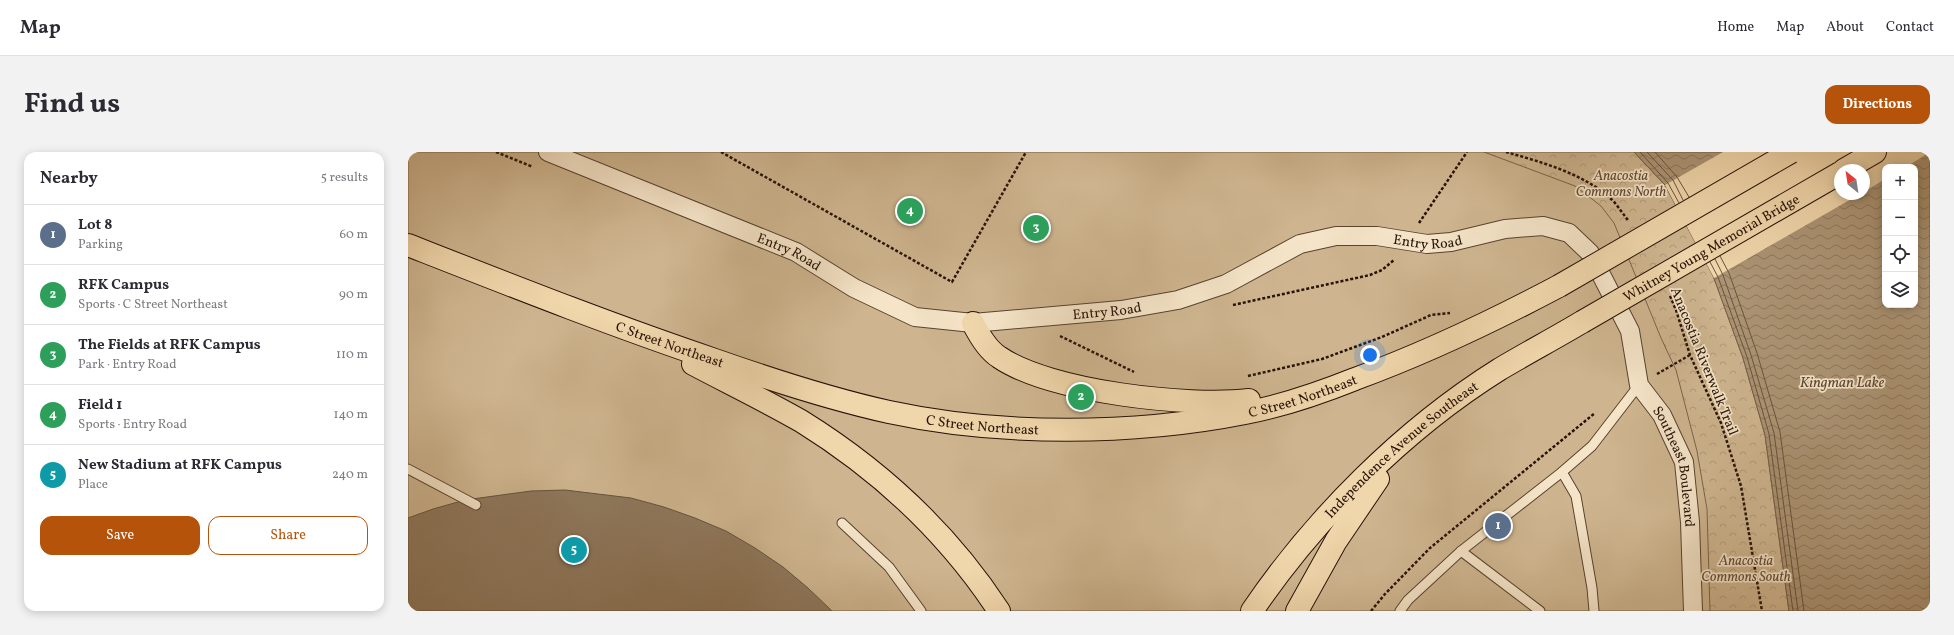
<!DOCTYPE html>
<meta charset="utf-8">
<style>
:root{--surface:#fff;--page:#f2f2f3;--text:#2b2b33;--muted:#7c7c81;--line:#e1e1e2;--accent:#b45309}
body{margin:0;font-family:Vollkorn,serif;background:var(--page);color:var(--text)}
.controls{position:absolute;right:12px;top:12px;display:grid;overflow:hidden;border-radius:8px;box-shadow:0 2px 10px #0003}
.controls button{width:36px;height:36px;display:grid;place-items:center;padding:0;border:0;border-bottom:1px solid var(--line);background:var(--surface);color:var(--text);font:20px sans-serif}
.compass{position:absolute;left:1426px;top:12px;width:36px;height:36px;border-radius:50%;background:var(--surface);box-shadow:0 2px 10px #0003;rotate:330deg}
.you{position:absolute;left:962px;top:203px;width:14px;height:14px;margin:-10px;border:3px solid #fff;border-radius:50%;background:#1a73e8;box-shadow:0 0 0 6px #1a73e833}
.badge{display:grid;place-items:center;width:26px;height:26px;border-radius:50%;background:var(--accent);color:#fff;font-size:13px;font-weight:700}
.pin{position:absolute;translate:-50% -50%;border:2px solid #fff;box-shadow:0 1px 4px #0006}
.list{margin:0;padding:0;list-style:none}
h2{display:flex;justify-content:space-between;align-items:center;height:52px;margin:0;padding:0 16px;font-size:17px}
h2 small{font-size:13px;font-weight:400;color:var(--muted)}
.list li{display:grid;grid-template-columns:26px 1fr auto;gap:12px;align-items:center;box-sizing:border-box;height:60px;padding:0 16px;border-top:1px solid var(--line)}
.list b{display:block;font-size:15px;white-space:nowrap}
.list p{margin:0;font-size:13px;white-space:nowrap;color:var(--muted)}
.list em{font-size:13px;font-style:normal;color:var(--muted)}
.actions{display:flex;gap:8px;padding:12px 16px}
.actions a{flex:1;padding:9px 0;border:1px solid var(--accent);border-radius:12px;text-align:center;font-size:14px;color:var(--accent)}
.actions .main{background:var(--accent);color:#fff}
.icon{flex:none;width:22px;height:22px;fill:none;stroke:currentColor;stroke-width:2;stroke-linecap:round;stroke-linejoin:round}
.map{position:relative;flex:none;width:1522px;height:459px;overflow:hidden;border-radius:12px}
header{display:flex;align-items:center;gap:24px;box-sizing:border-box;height:56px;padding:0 20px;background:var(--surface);border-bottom:1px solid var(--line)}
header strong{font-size:19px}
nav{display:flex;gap:22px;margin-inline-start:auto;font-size:14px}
.intro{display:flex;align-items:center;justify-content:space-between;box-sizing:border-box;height:96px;padding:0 24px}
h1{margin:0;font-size:28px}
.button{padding:10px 18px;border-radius:12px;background:var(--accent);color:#fff;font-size:14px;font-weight:700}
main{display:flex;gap:24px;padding:0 24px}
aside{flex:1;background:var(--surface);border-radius:12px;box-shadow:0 2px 10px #0003}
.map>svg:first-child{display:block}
.green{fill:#ceb58f;stroke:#7a644a}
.forest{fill:url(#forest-crowns);stroke:#7a644a}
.water{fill:url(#water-waves);stroke:#765f47;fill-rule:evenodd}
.pier{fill:#f0d6ab}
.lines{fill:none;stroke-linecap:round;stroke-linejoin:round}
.shore{stroke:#68523c;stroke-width:1}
.building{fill:#8f785c;stroke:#645440}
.lane-casing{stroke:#58432f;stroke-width:11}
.street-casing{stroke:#58432f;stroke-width:20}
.primary-casing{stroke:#261206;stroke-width:24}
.path{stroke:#261206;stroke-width:2.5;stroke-dasharray:3 2;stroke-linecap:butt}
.lane{stroke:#f5e4c8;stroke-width:9}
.street{stroke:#f5e4c8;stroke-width:18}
.primary{stroke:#f0d6ab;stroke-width:22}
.primary-bridge-casing{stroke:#261206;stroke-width:24;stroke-linecap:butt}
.primary-bridge{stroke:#f0d6ab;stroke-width:22}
.labels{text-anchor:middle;stroke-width:3.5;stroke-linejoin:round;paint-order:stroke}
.park-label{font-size:14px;font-style:italic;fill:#614b36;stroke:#f5e4c8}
.street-label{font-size:14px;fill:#261206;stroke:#f5e4c8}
.water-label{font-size:15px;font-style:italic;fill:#5b4632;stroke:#f5e4c8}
</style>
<header>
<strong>Map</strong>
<nav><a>Home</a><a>Map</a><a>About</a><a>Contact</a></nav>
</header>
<div class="intro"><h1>Find us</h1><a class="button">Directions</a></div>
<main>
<aside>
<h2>Nearby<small>5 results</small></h2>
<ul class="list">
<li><span class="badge" style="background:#5c6f8a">1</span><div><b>Lot 8</b><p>Parking</p></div><em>60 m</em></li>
<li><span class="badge" style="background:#2e9e5b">2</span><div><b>RFK Campus</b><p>Sports · C Street Northeast</p></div><em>90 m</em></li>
<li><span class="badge" style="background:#2e9e5b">3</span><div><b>The Fields at RFK Campus</b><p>Park · Entry Road</p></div><em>110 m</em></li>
<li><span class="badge" style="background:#2e9e5b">4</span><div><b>Field 1</b><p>Sports · Entry Road</p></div><em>140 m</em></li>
<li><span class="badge" style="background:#0f9aa8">5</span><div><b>New Stadium at RFK Campus</b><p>Place</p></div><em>240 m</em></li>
</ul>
<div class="actions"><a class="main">Save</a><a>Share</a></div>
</aside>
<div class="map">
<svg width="1522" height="459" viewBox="0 0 1522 459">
<defs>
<pattern id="forest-crowns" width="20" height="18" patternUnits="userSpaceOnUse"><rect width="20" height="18" fill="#ceb58f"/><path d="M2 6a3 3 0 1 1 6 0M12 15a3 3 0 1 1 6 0" fill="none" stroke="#b19b7a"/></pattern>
<pattern id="water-waves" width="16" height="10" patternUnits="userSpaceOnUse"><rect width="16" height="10" fill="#ab9373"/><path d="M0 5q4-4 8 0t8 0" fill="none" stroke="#8b775c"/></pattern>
</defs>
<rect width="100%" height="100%" fill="#f0d6ab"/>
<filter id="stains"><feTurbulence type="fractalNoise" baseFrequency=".005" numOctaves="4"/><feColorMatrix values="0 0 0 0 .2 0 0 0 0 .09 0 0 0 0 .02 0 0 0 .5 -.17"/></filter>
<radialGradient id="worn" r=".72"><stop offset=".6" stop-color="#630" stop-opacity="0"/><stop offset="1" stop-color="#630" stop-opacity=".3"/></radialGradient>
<path class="green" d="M0,0H1226L1257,33L1304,121L1381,459H0Z"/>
<path class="forest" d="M1076,0H1226L1257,33L1306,126L1335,206L1357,283L1381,459H1302L1299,357L1289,299L1268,218L1253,186L1206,71L1193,54L1167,34Z"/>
<path class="water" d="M1226,0H1522V459H1381L1357,283L1335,206L1304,121L1257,33ZM1477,15H1507V153H1477ZM1432,18H1456V42H1432Z"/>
<path class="pier" d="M1315,0H1522L1498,15H1477V27L1456,40V18H1432V42H1452L1306,126L1257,33Z"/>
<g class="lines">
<g class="shore">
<path d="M1232,0L1260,31L1271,51"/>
<path d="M1239,0L1265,28L1275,48"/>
<path d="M1247,0L1269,25L1281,45"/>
<path d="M1312,104L1321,121L1349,201L1372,280L1396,459"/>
<path d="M1307,107L1315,123L1343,203L1366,281L1390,459"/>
<path d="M1302,110L1310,125L1339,205L1361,282L1385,459"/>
</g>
</g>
<path class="building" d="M157,338L223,346L256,355L287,366L318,379L347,396L375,415L400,436L424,459H0V366L25,357L57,348L123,339Z"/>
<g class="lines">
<defs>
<g id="lane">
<path d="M0,317L68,353"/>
<path d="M1154,320L1168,344L1184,436L1186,459"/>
<path d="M434,371L481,415L513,459"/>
<path d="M1053,399L1132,459"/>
<path d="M992,459L1000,448L1053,399L1154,320L1184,294L1231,233"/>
</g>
<g id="street">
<path id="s1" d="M140,0L388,100L446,136L507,165L565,171L713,158L770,148L818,132L892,92L928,84H969L1019,92L1043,90L1097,77L1135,74L1161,81L1182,101L1222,179L1231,233L1254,263L1276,310L1282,370L1285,459"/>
</g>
<g id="primary">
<path d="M1436,18L1467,0"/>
<path id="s2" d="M0,93C102,133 203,173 307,208C364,228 422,247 481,260C592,284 726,283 837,261C874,254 912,241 947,227C1018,201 1085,169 1151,134"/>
<path d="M565,171C571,183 580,198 591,205C642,240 780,255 841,248"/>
<path d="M285,212C321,231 358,249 393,269C472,318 540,381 591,459"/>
<path id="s3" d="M844,459C907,366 996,277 1092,217C1119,201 1147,186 1174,170"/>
<path d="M889,459L928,389L970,327"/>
</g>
</defs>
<use href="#lane" class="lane-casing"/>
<use href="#street" class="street-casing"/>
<use href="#primary" class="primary-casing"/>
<g class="path">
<path d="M88,0L125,15"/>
<path d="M313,0L544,130L618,0"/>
<path d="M1098,0C1133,10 1174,21 1202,46C1209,52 1214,61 1220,68"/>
<path d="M1011,71L1059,0"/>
<path d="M1262,144L1268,158L1282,203L1313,271L1333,334L1354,459"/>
<path d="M825,153L962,123L974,118L986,108"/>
<path d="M652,184L726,220"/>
<path d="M1249,222L1282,203"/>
<path d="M840,224L914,207L974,185L1023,163L1042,161"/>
<path d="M963,459L977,442L1022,396L1187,261"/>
</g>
<use href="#lane" class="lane"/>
<use href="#street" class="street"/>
<use href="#primary" class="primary"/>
<defs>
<g id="primary-bridge">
<path d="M1151,134L1383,0"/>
<path id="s4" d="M1174,170L1432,21"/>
</g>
</defs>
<use href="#primary-bridge" class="primary-bridge-casing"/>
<use href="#primary-bridge" class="primary-bridge"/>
</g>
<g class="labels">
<g class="park-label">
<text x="1213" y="28">Anacostia<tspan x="1213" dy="16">Commons North</tspan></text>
<text x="1338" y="413">Anacostia<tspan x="1338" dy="16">Commons South</tspan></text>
</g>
<g class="street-label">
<text dy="5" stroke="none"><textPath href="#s1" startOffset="932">Entry Road</textPath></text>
<text dy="5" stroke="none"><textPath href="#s4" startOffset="149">Whitney Young Memorial Bridge</textPath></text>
<text dy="5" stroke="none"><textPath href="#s1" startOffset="261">Entry Road</textPath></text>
<text dy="5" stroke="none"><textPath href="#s1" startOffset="596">Entry Road</textPath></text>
<text dy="5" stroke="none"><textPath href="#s2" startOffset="280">C Street Northeast</textPath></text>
<text transform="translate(1297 209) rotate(68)" y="5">Anacostia Riverwalk Trail</text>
<text dy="5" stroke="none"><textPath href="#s2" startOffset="928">C Street Northeast</textPath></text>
<text dy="5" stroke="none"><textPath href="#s2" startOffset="604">C Street Northeast</textPath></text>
<text dy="5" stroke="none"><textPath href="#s3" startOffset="221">Independence Avenue Southeast</textPath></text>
<text dy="5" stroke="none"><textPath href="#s1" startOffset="1339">Southeast Boulevard</textPath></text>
</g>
<g class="water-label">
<text x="1434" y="235">Kingman Lake</text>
</g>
</g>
<rect width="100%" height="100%" filter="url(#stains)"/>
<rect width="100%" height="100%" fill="url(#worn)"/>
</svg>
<div class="controls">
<button>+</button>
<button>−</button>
<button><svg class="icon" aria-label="locate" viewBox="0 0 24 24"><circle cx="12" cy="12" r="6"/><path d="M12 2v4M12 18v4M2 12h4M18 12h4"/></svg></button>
<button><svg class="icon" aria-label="layers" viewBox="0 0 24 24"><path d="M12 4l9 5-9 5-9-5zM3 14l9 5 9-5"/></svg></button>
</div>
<svg class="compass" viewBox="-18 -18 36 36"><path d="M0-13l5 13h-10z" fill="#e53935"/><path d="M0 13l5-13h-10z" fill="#7c7c81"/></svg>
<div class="you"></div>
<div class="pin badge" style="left:1090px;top:374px;background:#5c6f8a">1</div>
<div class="pin badge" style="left:673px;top:245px;background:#2e9e5b">2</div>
<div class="pin badge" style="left:628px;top:76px;background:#2e9e5b">3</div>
<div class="pin badge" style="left:502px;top:59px;background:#2e9e5b">4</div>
<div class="pin badge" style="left:166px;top:398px;background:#0f9aa8">5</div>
</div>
</main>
